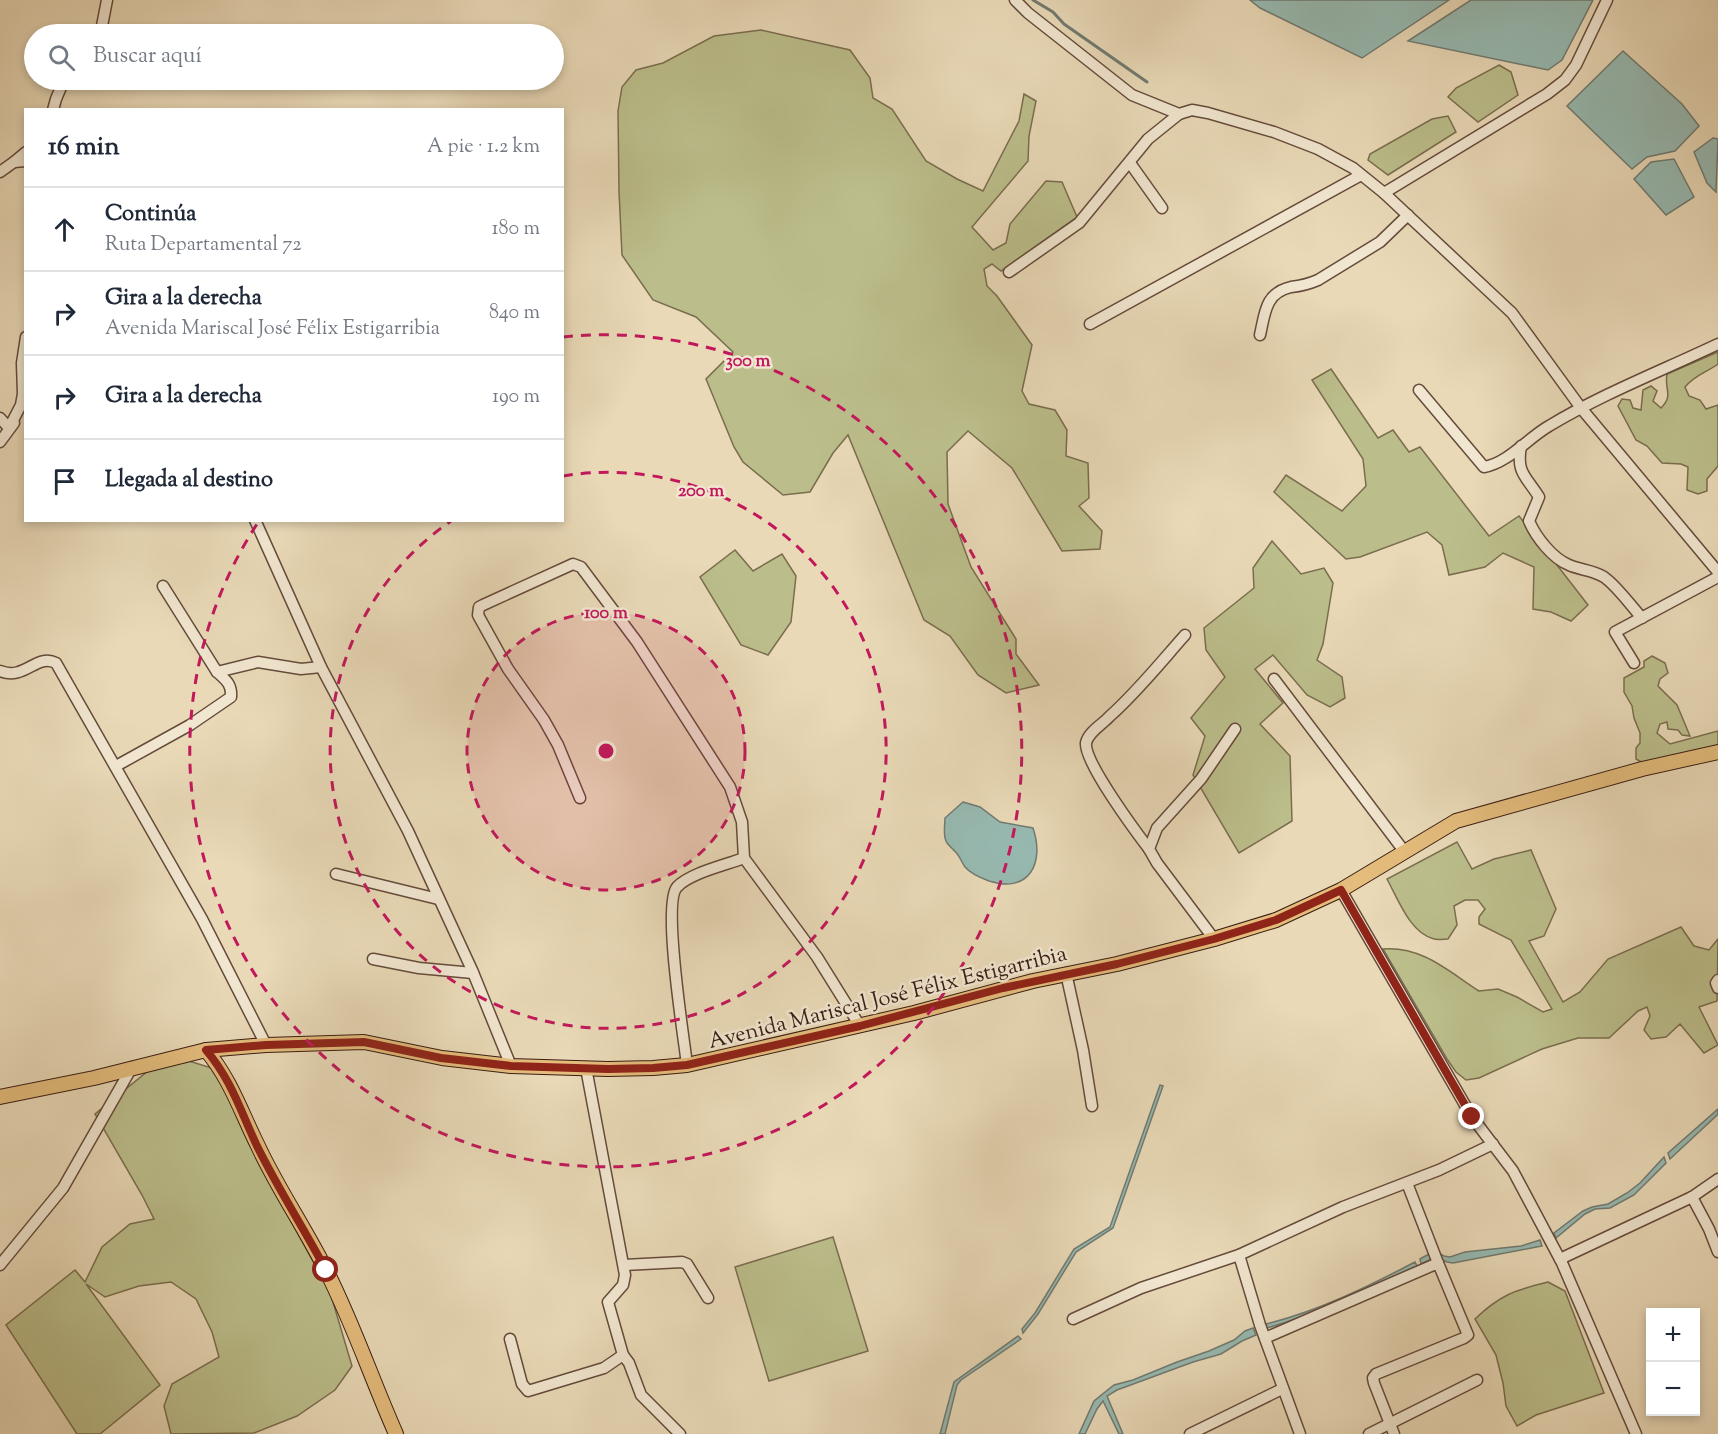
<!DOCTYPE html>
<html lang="es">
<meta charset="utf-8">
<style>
:root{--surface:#fff;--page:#f6f6f7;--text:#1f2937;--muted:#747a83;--line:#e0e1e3}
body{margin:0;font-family:"Sorts Mill Goudy",serif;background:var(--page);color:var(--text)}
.controls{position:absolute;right:18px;bottom:18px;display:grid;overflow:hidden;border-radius:0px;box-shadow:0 3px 9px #0003}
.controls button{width:54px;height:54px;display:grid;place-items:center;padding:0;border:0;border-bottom:2px solid var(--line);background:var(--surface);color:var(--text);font:30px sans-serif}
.stop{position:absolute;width:18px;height:18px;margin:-14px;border:4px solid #8f2418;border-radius:50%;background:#fff}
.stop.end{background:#8f2418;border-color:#fff;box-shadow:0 2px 6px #0008}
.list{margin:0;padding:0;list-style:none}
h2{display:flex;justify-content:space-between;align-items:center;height:78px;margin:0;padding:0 24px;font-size:26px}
h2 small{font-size:20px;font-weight:400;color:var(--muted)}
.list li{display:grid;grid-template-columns:39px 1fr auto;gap:18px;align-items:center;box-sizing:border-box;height:84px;padding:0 24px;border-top:2px solid var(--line)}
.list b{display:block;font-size:22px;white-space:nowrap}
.list p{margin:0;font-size:20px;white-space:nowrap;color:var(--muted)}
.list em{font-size:20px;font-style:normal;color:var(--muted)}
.icon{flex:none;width:33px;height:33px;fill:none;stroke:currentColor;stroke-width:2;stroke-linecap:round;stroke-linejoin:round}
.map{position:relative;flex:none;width:1718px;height:1434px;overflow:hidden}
.search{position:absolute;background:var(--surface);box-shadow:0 3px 9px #0003;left:24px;top:24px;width:540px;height:66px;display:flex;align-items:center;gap:15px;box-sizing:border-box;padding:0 21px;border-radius:33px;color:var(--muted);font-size:22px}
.panel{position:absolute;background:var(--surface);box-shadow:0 3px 9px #0003;left:24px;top:108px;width:540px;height:414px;border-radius:0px}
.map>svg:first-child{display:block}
.green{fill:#bbbe8b;stroke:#7a6d4e;stroke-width:1.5}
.water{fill:#97bab2;stroke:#717b72;stroke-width:1.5}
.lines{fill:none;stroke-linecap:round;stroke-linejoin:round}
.stream{stroke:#717b72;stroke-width:3}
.minor-casing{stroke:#654b3b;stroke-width:13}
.major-casing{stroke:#391c12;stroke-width:16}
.minor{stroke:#f1e6d0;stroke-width:10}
.major{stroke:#e4bc7c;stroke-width:14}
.route{stroke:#8f2418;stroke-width:8}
.ring{fill:none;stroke:#c2185b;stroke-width:3;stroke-dasharray:10 8}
.labels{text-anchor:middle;stroke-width:5;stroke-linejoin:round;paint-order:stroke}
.street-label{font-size:22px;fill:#391c12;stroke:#f1e6d0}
.centre{fill:#c2185b;stroke:#f1e6d0;stroke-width:3}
.ring-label{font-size:18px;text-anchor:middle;font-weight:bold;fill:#c2185b;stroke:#f1e6d0;stroke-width:5;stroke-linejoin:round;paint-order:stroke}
</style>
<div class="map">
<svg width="1718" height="1434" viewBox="0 0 1718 1434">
<rect width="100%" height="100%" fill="#e9d9b7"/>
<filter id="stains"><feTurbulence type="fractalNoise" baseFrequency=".00333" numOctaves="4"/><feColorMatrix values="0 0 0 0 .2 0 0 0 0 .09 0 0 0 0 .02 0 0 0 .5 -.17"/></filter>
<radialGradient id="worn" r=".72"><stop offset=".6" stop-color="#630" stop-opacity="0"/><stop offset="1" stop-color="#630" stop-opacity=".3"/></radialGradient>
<g class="green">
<path d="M761,30L850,50L870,78L873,98L892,109L926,161L957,179L983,191L1019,121L1024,94L1036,101L1029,136L1028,161L972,227L993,250L1006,243L1010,224L1046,181L1062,182L1077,217L1001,271L992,264L984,269L987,286L997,296L1032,345L1022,391L1029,404L1055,410L1067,430L1066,456L1088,463L1089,498L1079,506L1102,531L1100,549L1062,551L1012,468L968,431L947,452L948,504L971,567L1016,639V654L1039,685L1006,693L978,675L950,636L924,620L848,435L833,453L810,492L783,495L743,462L734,447L706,379L733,352L696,317L653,300L622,255L619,191L618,111L622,87L636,70L663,63L714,36Z"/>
<path d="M1499,65L1511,72L1518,95L1478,122L1448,97L1456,88Z"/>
<path d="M1448,116L1456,132L1388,175L1368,160L1370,154L1432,119Z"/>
<path d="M1718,352V364C1705,373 1695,375 1685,387L1689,396L1700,400L1706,409L1718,405V466L1707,479V491L1698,494L1687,490L1688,467L1681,464L1662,463L1647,446L1636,440L1618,406L1622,399L1630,400L1633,408L1641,410L1643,390L1651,386L1657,391L1653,401L1661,408C1674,395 1664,390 1667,374Z"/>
<path d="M1331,369L1378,438L1393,430L1409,452L1420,447L1489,536L1519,516L1588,605L1571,621L1551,612L1533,609L1534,567L1503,553L1485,567L1449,575L1442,545L1427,532L1360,557L1346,559L1274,492L1286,475L1342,511L1366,486L1363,459L1312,380Z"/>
<path d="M1272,541L1301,574L1324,568L1333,583L1323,644L1317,660L1342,677L1345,698L1330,707L1307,695L1273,655L1255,669L1283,703L1260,724L1290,756L1292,821L1239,853L1193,775L1205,736L1191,718L1225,677L1206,650L1204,628L1254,588L1253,568Z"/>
<path d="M735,550L753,571L782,554L796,576L791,622L768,655L741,645L700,577Z"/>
<path d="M1652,656L1665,663L1668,673L1660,679L1658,686L1677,705L1690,736L1682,735L1678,730L1668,729L1667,722L1660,724L1657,733L1670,744L1718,731V745L1695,755L1645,764L1636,759V748L1640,743V733L1634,718L1632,706L1624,692V678L1644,667V661Z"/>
<path d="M1457,842L1472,869L1494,859L1531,850L1556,909L1544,936L1529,941L1563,1002L1580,992L1608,959L1681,927L1694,946L1709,950L1718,939L1717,1001L1699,1007L1718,1045L1704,1053L1680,1024L1666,1037L1651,1039L1644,1030L1650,1016L1647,1007L1638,1011L1609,1038H1578L1542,1049L1479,1078L1466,1080L1456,1072L1447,1059L1383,949C1422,946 1448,971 1479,991L1498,989L1517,997L1543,1012L1552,1009L1511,940L1479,924V917L1485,909L1478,900H1465L1454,906L1457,925L1448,939C1444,939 1438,940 1434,939C1410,933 1398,899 1387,879Z"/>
<path d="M189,1061L215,1069L268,1180L330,1292L352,1366L335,1390L297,1416L254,1433L171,1434L164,1406L172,1384L219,1357L212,1332L196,1299L171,1282L139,1286L105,1297L86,1284L160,1385L100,1434H77L6,1325L75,1270L85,1282L102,1247L130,1224L154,1219L142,1195L95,1114L153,1067Z"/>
<path d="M833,1237L868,1351L769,1381L735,1267Z"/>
<path d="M1548,1282L1565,1291L1604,1393L1536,1415L1517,1426L1506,1406L1503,1383L1496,1355L1475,1319C1500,1295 1515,1290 1548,1282Z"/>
</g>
<g class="water">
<path d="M1250,0H1449L1362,58L1260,8Z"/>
<path d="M1471,0H1593L1562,60L1548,70L1408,41Z"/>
<path d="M1623,51L1682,104L1699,126L1675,151L1647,157L1632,169L1567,106Z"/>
<path d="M1713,138L1718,139L1716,192L1707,183L1694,152Z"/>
<path d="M1674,159L1694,197L1666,215L1634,179L1651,162Z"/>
<path d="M963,802L980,807L1000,822L1033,828C1045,863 1029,894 989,881C981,878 970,873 965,867C962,863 961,859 958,855C955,850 948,846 946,841C943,835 945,824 945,818Z"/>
<path d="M1160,1085L1163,1086L1113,1228L1076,1252L1038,1314L1023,1333L1022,1329L1035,1313L1074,1249L1110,1227Z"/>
<path d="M1718,1109V1114L1714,1118L1670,1159L1668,1153Z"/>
<path d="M1664,1157L1666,1163L1634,1195L1610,1208L1595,1209L1585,1214L1556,1238L1554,1233L1583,1211L1592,1207L1608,1204L1627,1193L1640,1183Z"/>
<path d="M1540,1240L1542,1246L1453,1263L1447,1262L1436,1257L1421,1264L1420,1259L1429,1254L1437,1252L1444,1256L1450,1257L1465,1252L1521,1246Z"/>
<path d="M1415,1262L1417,1266C1368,1289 1320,1313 1267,1328L1266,1324C1319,1311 1367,1287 1415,1262Z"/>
<path d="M1253,1328L1256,1335L1242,1341L1221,1354L1193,1362L1117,1390L1107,1396L1123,1434H1119L1103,1401L1097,1409L1085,1434H1079L1094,1401L1114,1385L1133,1380L1177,1362L1209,1351L1234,1340L1245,1331Z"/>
<path d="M1018,1336L1021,1339L961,1380L957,1385L945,1434H940L954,1382Z"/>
</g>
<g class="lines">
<path class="stream" d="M1033,0L1053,12L1064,24L1147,82"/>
<defs>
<g id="minor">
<path d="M1015,0L1028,13L1132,95L1179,114L1192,110L1208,113L1274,132L1318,149L1353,168L1384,193L1512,313L1581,408L1718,572"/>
<path d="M97,34L102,26L107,0"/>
<path d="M53,110L56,99L64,80"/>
<path d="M26,152L14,162L26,161"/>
<path d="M1130,163L1162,208"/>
<path d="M0,172L14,162"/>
<path d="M1384,193L1547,94L1565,80L1576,65L1607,0"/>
<path d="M1009,272L1079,223L1148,139L1179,114"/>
<path d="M1090,324L1361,175"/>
<path d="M1260,335C1265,313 1265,293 1291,287C1300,286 1309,284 1318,280L1380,242L1408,215"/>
<path d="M1419,390L1484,467C1508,463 1528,438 1549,426C1602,394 1661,371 1718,344"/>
<path d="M0,418L9,428L21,405L23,394L22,363L26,337"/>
<path d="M0,442L14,423"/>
<path d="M1521,446C1516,473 1526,476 1539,497L1529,521C1536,537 1552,558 1569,565C1580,570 1593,570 1604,577C1617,586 1631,606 1642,618"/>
<path d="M255,520L321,667L408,831L472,970L511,1066"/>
<path d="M1634,663L1615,632L1718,577"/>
<path d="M0,671C25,681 36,653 56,663L202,919L266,1045"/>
<path d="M217,672L258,662L301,669L321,667"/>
<path d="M1274,679L1404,851"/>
<path d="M116,766L190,725L231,697C232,684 226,680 217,672L163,586"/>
<path d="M580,798L558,745L544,720L508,669L478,615L479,607L483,605L573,564L581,567L637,642L730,787L742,822L744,858L817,957L860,1026"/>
<path d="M1149,849C1136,832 1084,762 1086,743C1088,732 1103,724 1110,716C1137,692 1161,662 1185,635"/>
<path d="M336,874L438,899"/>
<path d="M1341,890L1472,1117L1513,1171L1562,1263L1636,1434"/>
<path d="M1214,939L1157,863L1149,849L1157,828L1201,779L1235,729"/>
<path d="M373,959L419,968L473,973"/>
<path d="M1066,973L1083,1050L1092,1106"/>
<path d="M1718,980L1716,983L1718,988"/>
<path d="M687,1065C684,1038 662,904 677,887C690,873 726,865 744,858"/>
<path d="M586,1068L625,1275L623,1285L608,1302L623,1355L629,1363L641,1395L680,1434"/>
<path d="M1407,1183L1438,1263"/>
<path d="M1692,1197L1709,1229L1718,1252"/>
<path d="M1239,1255L1260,1325L1300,1434"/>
<path d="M1560,1259L1692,1197L1718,1179"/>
<path d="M0,1265L63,1188L132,1067"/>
<path d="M624,1265L682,1262L687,1264L708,1298"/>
<path d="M1073,1319L1141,1288L1239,1255L1343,1207L1439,1170L1493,1144"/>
<path d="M1265,1338L1438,1263L1468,1335L1464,1338L1376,1374L1373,1378L1374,1383L1394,1434"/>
<path d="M510,1339L522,1384L528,1391L604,1368L623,1355"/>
<path d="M1190,1434L1282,1389"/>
<path d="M1369,1434L1477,1380"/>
</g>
<g id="major">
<path d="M206,1050C231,1080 241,1112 258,1146C278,1189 305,1228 326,1270C353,1323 372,1380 396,1434"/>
<path d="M0,1097L94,1078L206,1050L266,1045L364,1042L442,1058L511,1066L608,1069L653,1068L687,1065L914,1013L1033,981L1117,964L1214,939L1276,920L1341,890L1456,821L1642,769L1718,752"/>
</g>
</defs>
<use href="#minor" class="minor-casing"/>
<use href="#major" class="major-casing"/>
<use href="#minor" class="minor"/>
<use href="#major" class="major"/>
</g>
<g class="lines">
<path class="route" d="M326,1270C304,1229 279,1190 258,1148C241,1113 233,1082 206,1050L266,1045L364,1042L441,1058L511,1066L608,1069L653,1068L687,1065L860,1026L1003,988L1117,964L1214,939L1276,920L1341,890L1472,1117"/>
</g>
<circle cx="606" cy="751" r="139" fill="#c2185b" fill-opacity=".12"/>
<g class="ring">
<circle cx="606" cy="751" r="139"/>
<path d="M563 476A278 278 0 1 1 451 521"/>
<path d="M563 337A416 416 0 1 1 259 521"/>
</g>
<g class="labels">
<g class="street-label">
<text transform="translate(887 996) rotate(-14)" y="8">Avenida Mariscal José Félix Estigarribia</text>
</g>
</g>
<circle cx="606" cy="751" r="9" class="centre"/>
<g class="ring-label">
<text x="748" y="366">300 m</text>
<text x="701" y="496">200 m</text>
<text x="606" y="618">100 m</text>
</g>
<rect width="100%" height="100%" filter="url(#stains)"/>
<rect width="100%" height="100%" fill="url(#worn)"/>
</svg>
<div class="controls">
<button>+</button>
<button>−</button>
</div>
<div class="stop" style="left:326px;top:1270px"></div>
<div class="stop end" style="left:1472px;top:1117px"></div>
<div class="search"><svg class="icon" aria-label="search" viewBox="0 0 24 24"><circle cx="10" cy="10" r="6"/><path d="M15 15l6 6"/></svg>Buscar aquí</div>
<section class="panel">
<h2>16 min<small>A pie · 1.2 km</small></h2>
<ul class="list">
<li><svg class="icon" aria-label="ahead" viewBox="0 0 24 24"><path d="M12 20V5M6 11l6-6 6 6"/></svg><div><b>Continúa</b><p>Ruta Departamental 72</p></div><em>180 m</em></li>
<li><svg class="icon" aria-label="right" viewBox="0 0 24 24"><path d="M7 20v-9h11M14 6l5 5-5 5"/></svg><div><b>Gira a la derecha</b><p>Avenida Mariscal José Félix Estigarribia</p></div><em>840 m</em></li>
<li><svg class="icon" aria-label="right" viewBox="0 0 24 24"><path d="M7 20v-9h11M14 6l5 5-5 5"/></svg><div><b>Gira a la derecha</b></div><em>190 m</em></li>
<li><svg class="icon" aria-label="arrive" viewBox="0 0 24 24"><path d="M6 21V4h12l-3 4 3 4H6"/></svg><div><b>Llegada al destino</b></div></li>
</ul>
</section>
</div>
